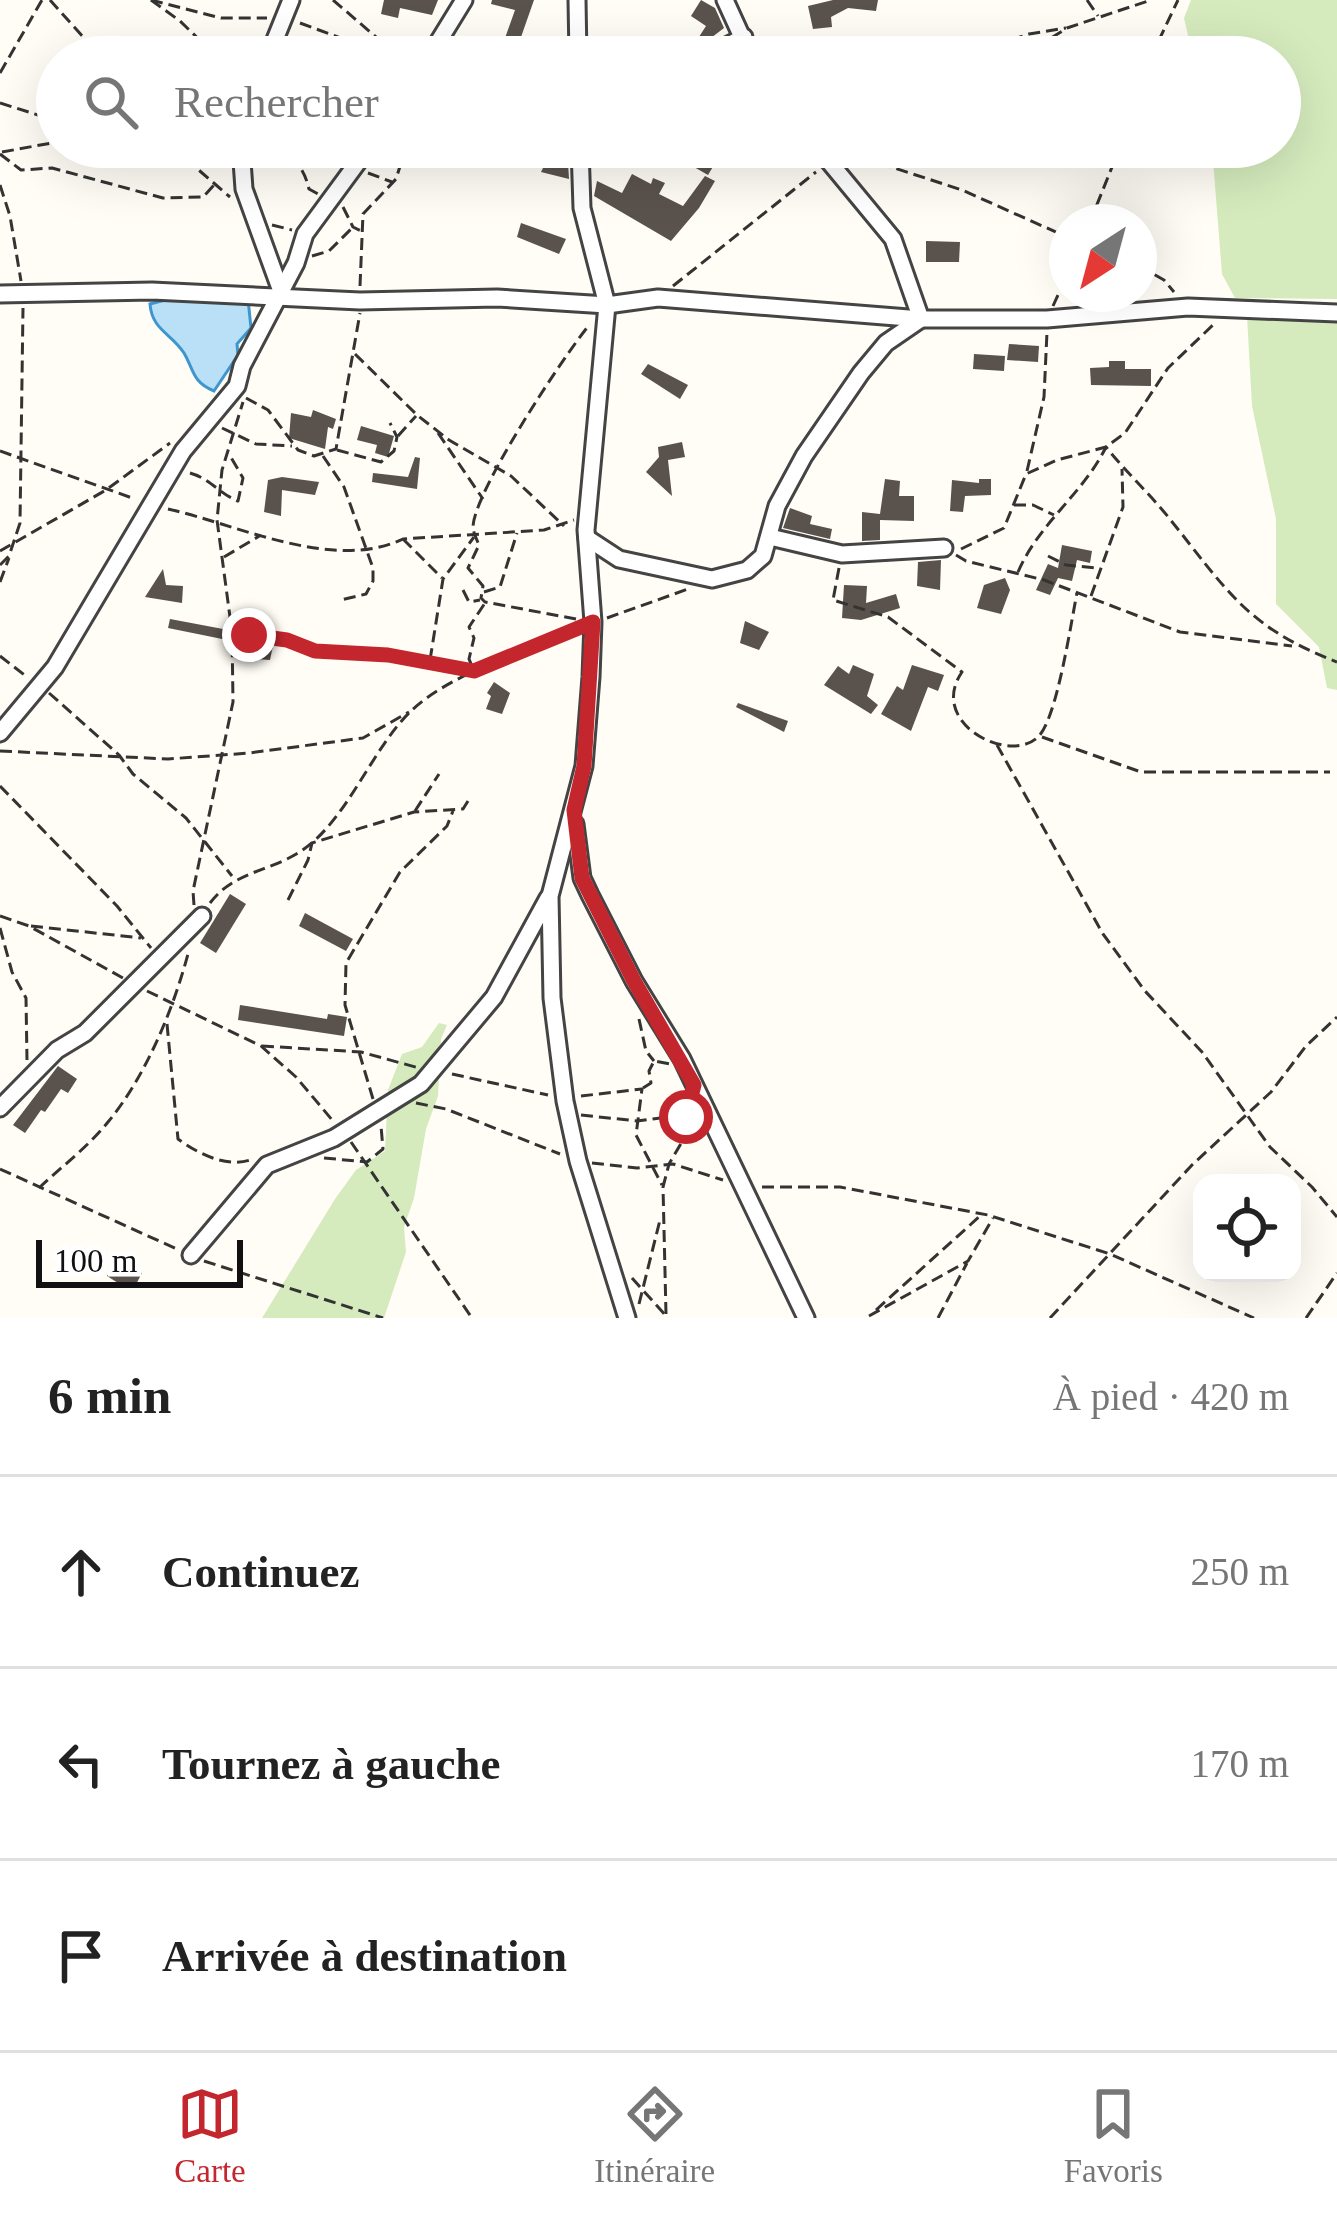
<!DOCTYPE html>
<html lang="fr">
<meta charset="utf-8">
<style>
:root{--surface:#fff;--page:#f6f6f6;--text:#222;--muted:#767676;--line:#e0e0e0;--accent:#c4262e}
body{margin:0;font-family:Georgia,serif;background:var(--page);color:var(--text)}
.controls{position:absolute;right:36px;bottom:36px;display:grid;overflow:hidden;border-radius:24px;box-shadow:0 12px 48px #0002}
.controls button{width:108px;height:108px;display:grid;place-items:center;padding:0;border:0;border-bottom:3px solid var(--line);background:var(--surface);color:var(--text);font:60px sans-serif}
.compass{position:absolute;left:1049px;top:204px;width:108px;height:108px;border-radius:50%;background:var(--surface);box-shadow:0 12px 48px #0002;rotate:216deg}
.scale{position:absolute;left:36px;bottom:30px;width:207px;box-sizing:border-box;padding-left:12px;border:6px solid #111;border-top:0;font-size:33px;line-height:42px;white-space:nowrap;color:#111;-webkit-text-stroke:9px #fff;paint-order:stroke}
.stop{position:absolute;width:36px;height:36px;margin:-27px;border:9px solid #c4262e;border-radius:50%;background:#fff}
.stop.end{background:#c4262e;border-color:#fff;box-shadow:0 3px 12px #0008}
.list{margin:0;padding:0;list-style:none}
h2{display:flex;justify-content:space-between;align-items:center;height:156px;margin:0;padding:0 48px;font-size:51px}
h2 small{font-size:39px;font-weight:400;color:var(--muted)}
.list li{display:grid;grid-template-columns:78px 1fr auto;gap:36px;align-items:center;box-sizing:border-box;height:192px;padding:0 48px;border-top:3px solid var(--line)}
.list b{display:block;font-size:45px;white-space:nowrap}
.list em{font-size:39px;font-style:normal;color:var(--muted)}
.icon{flex:none;width:66px;height:66px;fill:none;stroke:currentColor;stroke-width:2;stroke-linecap:round;stroke-linejoin:round}
.map{position:relative;flex:none;width:1337px;height:1318px;overflow:hidden}
.search{position:absolute;background:var(--surface);box-shadow:0 12px 48px #0002;left:36px;right:36px;top:36px;height:132px;display:flex;align-items:center;gap:30px;box-sizing:border-box;padding:0 42px;border-radius:66px;color:var(--muted);font-size:45px}
.sheet{height:732px;background:var(--surface)}
nav{display:flex;justify-content:space-around;align-items:center;box-sizing:border-box;height:168px;border-top:3px solid var(--line);background:var(--surface);font-size:33px;color:var(--muted)}
nav a{display:grid;justify-items:center;gap:6px}
nav .on{color:var(--accent)}
.map>svg:first-child{display:block}
.green{fill:#d5ebbd}
.water{fill:#b9e0f7;stroke:#3f96cf;stroke-width:3}
.building{fill:#5a524d}
.lines{fill:none;stroke-linecap:round;stroke-linejoin:round}
.street-casing{stroke:#444;stroke-width:21}
.path{stroke:#333;stroke-width:3;stroke-dasharray:12 6;stroke-linecap:butt}
.street{stroke:#fff;stroke-width:15}
.route{stroke:#c4262e;stroke-width:15}
</style>
<div class="map">
<svg width="1337" height="1318" viewBox="0 0 1337 1318">
<rect width="100%" height="100%" fill="#fffdf5"/>
<g class="green">
<path d="M1191,0H1337V299L1235,298L1222,274L1212,147H1280V57H1193L1184,18Z"/>
<path d="M1247,316L1337,317V690L1327,688L1319,647L1276,604V519L1252,406Z"/>
<path d="M439,1023L447,1025L441,1039L438,1096L426,1129L414,1198L404,1227L406,1252L384,1318H262L335,1199L356,1170L385,1151L388,1090L402,1054L422,1047Z"/>
</g>
<path class="water" d="M169,299H248L251,328L237,344L238,355L214,391C192,382 194,370 184,353C171,333 152,330 150,304Z"/>
<g class="building">
<path d="M384,0H438L432,15L400,8L398,18L381,14Z"/>
<path d="M492,0H534L514,57L499,55L515,10L491,4Z"/>
<path d="M701,0L715,8L724,28L703,44L697,40L706,26L691,16Z"/>
<path d="M833,0H878L876,11L848,8L831,17L832,27L813,29L808,6Z"/>
<path d="M809,38L807,57L767,55L766,40Z"/>
<path d="M659,147H694L717,160L708,175Z"/>
<path d="M540,153L568,162L569,179L541,172L543,168L536,166Z"/>
<path d="M632,174L651,184L653,178L665,183L659,194L683,206L705,176L715,181L699,208L671,241L594,196L597,181L622,193Z"/>
<path d="M521,223L566,239L559,254L517,237Z"/>
<path d="M926,241L960,242L959,262H926Z"/>
<path d="M1009,344L1039,346L1038,362L1007,360Z"/>
<path d="M974,354L1005,356L1004,371L973,369Z"/>
<path d="M1109,361H1125V369H1151V386L1091,385L1090,368L1109,367Z"/>
<path d="M648,364L688,385L680,399L641,374Z"/>
<path d="M313,410L336,419L333,429L328,427L325,449L289,438L291,413L311,417Z"/>
<path d="M361,426L394,436L388,457L375,453L377,445L357,440Z"/>
<path d="M682,442L685,457L668,460L672,496L646,472L659,457L658,447Z"/>
<path d="M415,457L420,458L417,489L372,482L373,473L408,477Z"/>
<path d="M282,477L319,482L315,495L282,490L281,516L264,512L268,480Z"/>
<path d="M885,479L900,481L899,496H914V521L880,520V540L862,541V512L880,514Z"/>
<path d="M979,479H991V495L965,496L963,512L950,511L952,480L979,483Z"/>
<path d="M790,508L812,516L810,524L832,529L830,539L783,528Z"/>
<path d="M1062,545L1092,551L1090,563L1077,560L1072,581L1058,578L1050,595L1036,590L1048,564L1058,568Z"/>
<path d="M941,560L940,590L917,586L918,562Z"/>
<path d="M163,569L166,585L183,586L182,603L145,597Z"/>
<path d="M1005,578L1010,590L1001,614L977,608L984,585Z"/>
<path d="M844,585L867,586L866,603L896,594L900,608L861,620L842,618Z"/>
<path d="M170,619L239,632L237,642L168,628Z"/>
<path d="M745,621L769,632L759,650L740,643Z"/>
<path d="M240,638L274,641L270,660L238,658Z"/>
<path d="M853,665L874,674L867,696L878,705L871,714L824,685L838,666L849,674Z"/>
<path d="M912,665L944,675L938,691L928,687L911,731L881,714L897,686L903,690Z"/>
<path d="M494,682L510,693L502,714L486,709L491,696L487,693Z"/>
<path d="M738,703L788,721L784,732L736,707Z"/>
<path d="M230,894L246,904L216,953L200,943Z"/>
<path d="M305,913L353,939L346,951L299,926Z"/>
<path d="M240,1005L327,1019L328,1014L347,1017L344,1036L238,1020Z"/>
<path d="M58,1066L77,1079L68,1093L61,1089L45,1112L41,1110L25,1133L13,1125Z"/>
<path d="M125,1263L142,1273L134,1288L128,1285L126,1288L107,1276L114,1265L121,1269Z"/>
</g>
<g class="lines">
<defs>
<g id="street">
<path d="M577,0L578,57"/>
<path d="M725,0L751,57"/>
<path d="M268,57L291,0"/>
<path d="M429,57L464,0"/>
<path d="M705,57L744,37"/>
<path d="M241,147L244,189L282,294"/>
<path d="M580,147L582,208L607,305L586,530L593,622L591,677L584,766L550,896L552,998L565,1101L578,1161L627,1318"/>
<path d="M0,294L152,291L360,301L497,298L607,305L658,298L921,319H1047L1188,307L1337,313"/>
<path d="M770,537L842,554L944,548"/>
<path d="M587,538L619,559L712,579L747,570L763,556L777,506L804,456L861,373L886,343L921,319L893,239L817,147"/>
<path d="M0,733L55,667L183,451L237,386L242,366L296,263L305,234L369,147"/>
<path d="M575,824L582,878L590,895L634,981L682,1059L806,1318"/>
<path d="M0,1108L57,1050L85,1033L202,916"/>
<path d="M191,1255L267,1165L334,1138L421,1084L494,997L548,898"/>
</g>
</defs>
<use href="#street" class="street-casing"/>
<g class="path">
<path d="M50,0L101,57"/>
<path d="M151,0L221,18H267"/>
<path d="M151,0L180,21L217,57"/>
<path d="M333,0L390,49"/>
<path d="M1087,0L1098,16"/>
<path d="M300,23L365,47L411,57"/>
<path d="M960,57L1029,34L1066,28"/>
<path d="M983,57L993,46"/>
<path d="M1021,57L1067,28L1151,0"/>
<path d="M1151,57L1178,0"/>
<path d="M0,73L42,0"/>
<path d="M0,103L57,121"/>
<path d="M172,147L230,197"/>
<path d="M204,147L226,149"/>
<path d="M284,147L296,161L335,166"/>
<path d="M339,147L346,157"/>
<path d="M2,152L57,142"/>
<path d="M253,152C286,159 300,153 309,189L318,194"/>
<path d="M845,152L962,190L1067,237"/>
<path d="M843,153L851,147"/>
<path d="M0,154L21,170L52,168L163,198L203,197L215,184"/>
<path d="M368,173L392,182"/>
<path d="M0,185L10,216L21,281"/>
<path d="M343,207L353,227L361,231"/>
<path d="M1090,222L1120,147"/>
<path d="M272,225L292,230"/>
<path d="M312,256L329,251L352,228"/>
<path d="M1139,266L1164,280L1174,292"/>
<path d="M360,286L363,214L396,179L406,147"/>
<path d="M673,286L816,172"/>
<path d="M1053,306L1067,275"/>
<path d="M355,354L417,415L449,440L511,476L564,526"/>
<path d="M246,398L268,410L298,450L314,456L336,449L360,313"/>
<path d="M222,428L256,444L292,446"/>
<path d="M438,433L483,499"/>
<path d="M398,436L416,416"/>
<path d="M337,450L381,462L394,451L397,437L390,423"/>
<path d="M0,451L135,499"/>
<path d="M323,456L344,487L373,568V581L366,594L341,600"/>
<path d="M1027,471L1044,397L1047,332"/>
<path d="M190,473C211,479 218,493 238,501L243,478L229,454"/>
<path d="M1014,505H1033L1054,515"/>
<path d="M168,509C239,525 333,572 403,539L544,530L574,520"/>
<path d="M403,539L442,578"/>
<path d="M961,549L1004,528L1026,474L1057,460L1106,447L1125,433L1168,368L1214,324"/>
<path d="M0,551L106,490L170,443"/>
<path d="M956,555L966,561L1044,580L1180,632L1292,646"/>
<path d="M1048,556L1066,565L1097,568"/>
<path d="M224,557L261,535"/>
<path d="M0,565L9,556L20,523L23,308"/>
<path d="M839,568L833,600L888,617L962,672C927,723 1009,765 1038,737C1057,719 1071,622 1077,593"/>
<path d="M1018,572C1039,523 1083,494 1106,447C1126,472 1149,493 1169,518C1227,590 1246,627 1337,662"/>
<path d="M0,582L9,558"/>
<path d="M463,590L469,602L480,600"/>
<path d="M484,592L500,587L517,533"/>
<path d="M1091,596L1123,507L1122,469"/>
<path d="M607,618L688,589"/>
<path d="M576,619L485,602L481,598L483,586L468,568L479,545C477,540 474,534 473,528C472,494 565,354 590,324"/>
<path d="M234,632L287,640L315,651L389,655L474,671L469,659L474,638L469,627L485,603"/>
<path d="M0,656L27,677"/>
<path d="M430,660L443,579L474,537"/>
<path d="M49,693L119,755L133,774L186,818L232,876"/>
<path d="M1042,737L1141,772H1330"/>
<path d="M997,745L1103,934L1145,991L1202,1052L1270,1147L1312,1187L1337,1217"/>
<path d="M0,751L168,759L249,753L363,738L409,712"/>
<path d="M0,786L117,906L151,948"/>
<path d="M415,811L439,774"/>
<path d="M288,900L308,860L312,843L414,812L463,809L468,801"/>
<path d="M210,903C235,870 272,872 304,849C348,818 373,747 411,711C452,672 524,653 576,630"/>
<path d="M194,905L193,891L233,702L232,632L217,520L222,470L243,402"/>
<path d="M0,916L29,926L123,978"/>
<path d="M31,926L141,938"/>
<path d="M0,928L12,972L26,998L27,1060"/>
<path d="M147,991L261,1046L296,1077L333,1121"/>
<path d="M639,1019L646,1051L654,1061"/>
<path d="M167,1024L178,1139C197,1153 226,1168 250,1160"/>
<path d="M262,1046L361,1052L419,1068"/>
<path d="M452,1074L548,1095"/>
<path d="M643,1088L651,1083L649,1071L654,1061L670,1064"/>
<path d="M581,1096L642,1089L636,1135L662,1185"/>
<path d="M373,1099L345,1005L346,963L400,872L447,826L453,811"/>
<path d="M416,1103L446,1109L560,1154"/>
<path d="M581,1115L637,1121L675,1116L696,1118"/>
<path d="M351,1142L472,1318"/>
<path d="M324,1158L367,1162L383,1149L381,1126"/>
<path d="M592,1163L637,1168L673,1164L723,1180"/>
<path d="M0,1169L179,1250"/>
<path d="M762,1187H840L988,1215L1110,1254L1254,1318"/>
<path d="M39,1188C61,1167 88,1147 108,1122C146,1076 174,1008 189,950"/>
<path d="M204,1261L383,1318"/>
<path d="M632,1278L668,1318"/>
<path d="M639,1304L660,1220"/>
<path d="M876,1310L980,1216"/>
<path d="M666,1314L663,1187L669,1164L686,1135L687,1103"/>
<path d="M869,1316L968,1261L993,1218"/>
<path d="M938,1318L967,1263"/>
<path d="M1050,1318L1192,1165L1271,1092L1306,1046L1337,1017"/>
<path d="M1306,1318L1337,1273"/>
</g>
<use href="#street" class="street"/>
</g>
<g class="lines">
<path class="route" d="M249,635L287,640L315,651L388,655L474,671L593,622L584,766L574,810L582,878L634,981L694,1085L686,1117"/>
</g>
</svg>
<div class="controls">
<button><svg class="icon" aria-label="locate" viewBox="0 0 24 24"><circle cx="12" cy="12" r="6"/><path d="M12 2v4M12 18v4M2 12h4M18 12h4"/></svg></button>
</div>
<svg class="compass" viewBox="-18 -18 36 36"><path d="M0-13l5 13h-10z" fill="#e53935"/><path d="M0 13l5-13h-10z" fill="#767676"/></svg>
<div class="scale">100 m</div>
<div class="stop" style="left:686px;top:1117px"></div>
<div class="stop end" style="left:249px;top:635px"></div>
<div class="search"><svg class="icon" aria-label="search" viewBox="0 0 24 24"><circle cx="10" cy="10" r="6"/><path d="M15 15l6 6"/></svg>Rechercher</div>
</div>
<section class="sheet">
<h2>6 min<small>À pied · 420 m</small></h2>
<ul class="list">
<li><svg class="icon" aria-label="ahead" viewBox="0 0 24 24"><path d="M12 20V5M6 11l6-6 6 6"/></svg><div><b>Continuez</b></div><em>250 m</em></li>
<li><svg class="icon" aria-label="left" viewBox="0 0 24 24"><path d="M17 20v-9H6M10 6l-5 5 5 5"/></svg><div><b>Tournez à gauche</b></div><em>170 m</em></li>
<li><svg class="icon" aria-label="arrive" viewBox="0 0 24 24"><path d="M6 21V4h12l-3 4 3 4H6"/></svg><div><b>Arrivée à destination</b></div></li>
</ul>
</section>
<nav>
<a class="on"><svg class="icon" aria-label="map" viewBox="0 0 24 24"><path d="M3 6l6-2 6 2 6-2v14l-6 2-6-2-6 2zM9 4v14M15 6v14"/></svg>Carte</a>
<a><svg class="icon" aria-label="directions" viewBox="0 0 24 24"><path d="M12 3l9 9-9 9-9-9zM9 14v-3h6M13 9l2 2-2 2"/></svg>Itinéraire</a>
<a><svg class="icon" aria-label="saved" viewBox="0 0 24 24"><path d="M7 4h10v16l-5-4-5 4z"/></svg>Favoris</a>
</nav>
